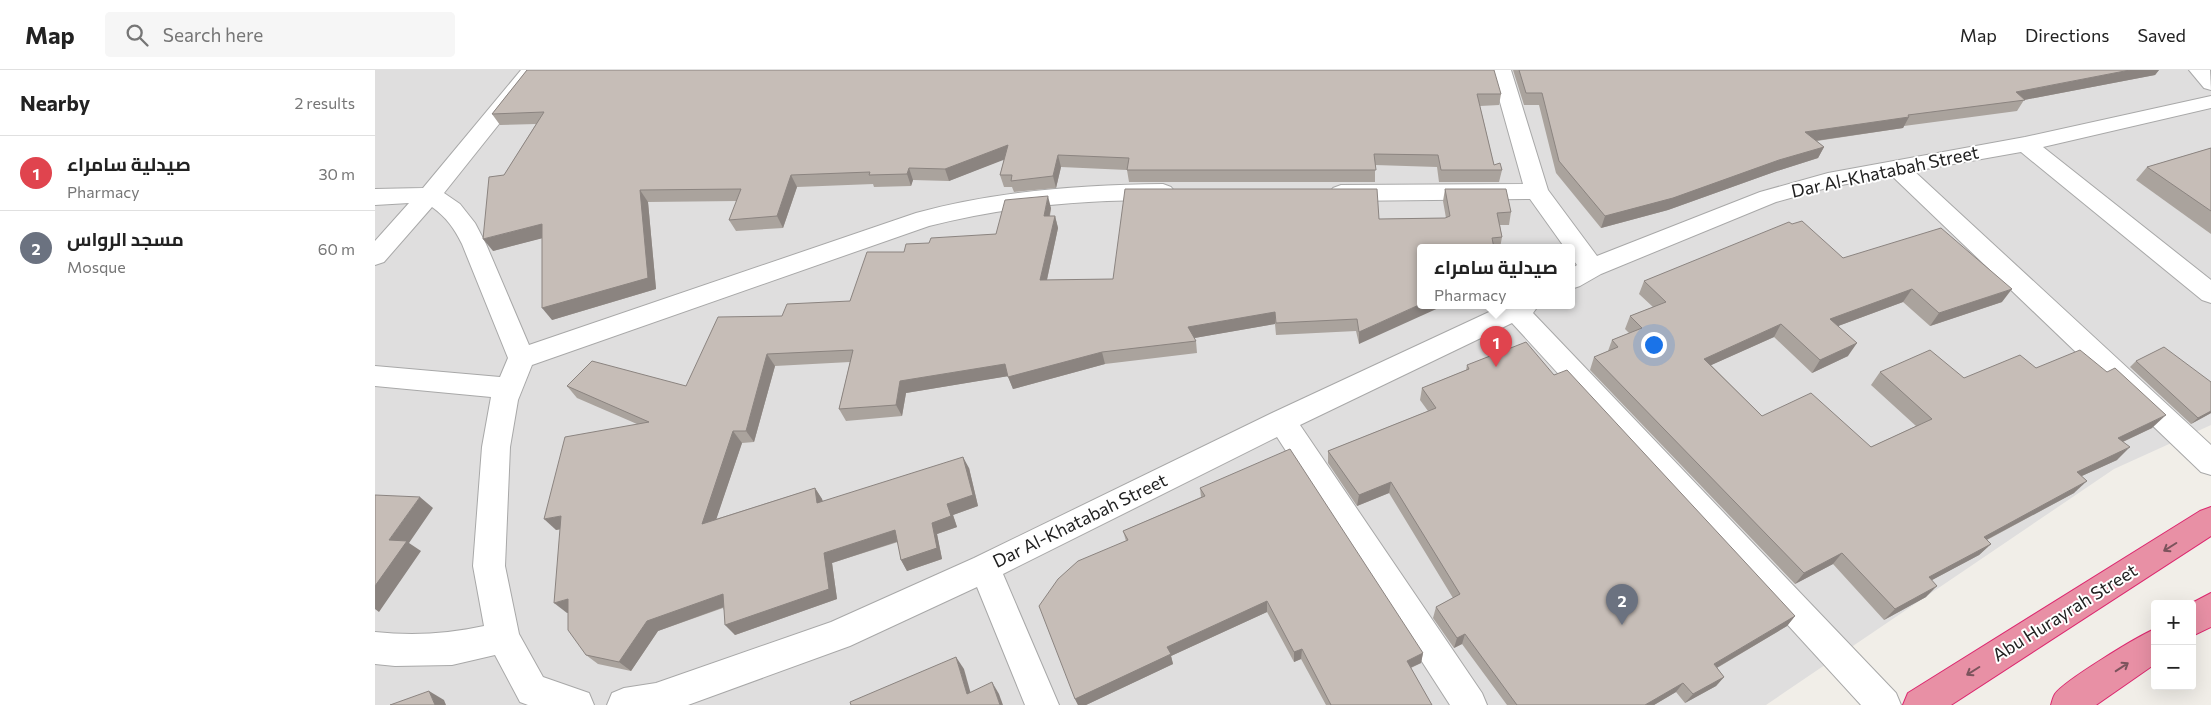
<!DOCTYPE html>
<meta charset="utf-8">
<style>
:root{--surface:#fff;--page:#f6f6f6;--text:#222;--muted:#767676;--line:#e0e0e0;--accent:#d2000b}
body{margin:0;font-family:Commissioner,Cairo,sans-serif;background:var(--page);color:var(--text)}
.controls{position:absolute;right:15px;bottom:15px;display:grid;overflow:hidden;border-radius:5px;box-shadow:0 5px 20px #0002}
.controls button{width:45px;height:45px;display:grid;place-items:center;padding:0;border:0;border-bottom:1px solid var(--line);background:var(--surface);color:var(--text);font:25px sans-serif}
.you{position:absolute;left:1278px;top:274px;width:18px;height:18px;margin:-12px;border:4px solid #fff;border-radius:50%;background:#1a73e8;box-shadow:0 0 0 8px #1a73e833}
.badge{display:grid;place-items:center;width:32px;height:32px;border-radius:50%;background:var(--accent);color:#fff;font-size:16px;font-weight:700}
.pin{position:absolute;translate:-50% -41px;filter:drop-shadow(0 1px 2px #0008)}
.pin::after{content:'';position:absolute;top:26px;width:18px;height:15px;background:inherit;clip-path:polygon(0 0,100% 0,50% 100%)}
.popup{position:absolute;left:1042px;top:174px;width:158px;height:65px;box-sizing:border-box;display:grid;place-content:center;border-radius:5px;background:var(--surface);filter:drop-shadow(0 1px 4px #0005);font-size:16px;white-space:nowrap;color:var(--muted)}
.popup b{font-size:19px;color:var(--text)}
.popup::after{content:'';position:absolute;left:50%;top:100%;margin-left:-10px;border:10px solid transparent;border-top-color:var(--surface)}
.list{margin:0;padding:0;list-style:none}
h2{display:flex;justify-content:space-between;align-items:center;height:65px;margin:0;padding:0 20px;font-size:21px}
h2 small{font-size:16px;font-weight:400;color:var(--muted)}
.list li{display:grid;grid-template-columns:32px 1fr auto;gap:15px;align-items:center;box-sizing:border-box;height:75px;padding:0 20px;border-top:1px solid var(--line)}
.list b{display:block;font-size:19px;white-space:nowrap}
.list p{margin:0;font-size:16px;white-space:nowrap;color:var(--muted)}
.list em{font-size:16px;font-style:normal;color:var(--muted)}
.icon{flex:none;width:28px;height:28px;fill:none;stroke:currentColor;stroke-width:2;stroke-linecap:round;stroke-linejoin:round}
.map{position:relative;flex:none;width:1836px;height:635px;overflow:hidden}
header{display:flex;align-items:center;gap:30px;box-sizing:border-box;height:70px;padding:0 25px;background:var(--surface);border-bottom:1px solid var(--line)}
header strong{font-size:24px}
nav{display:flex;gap:28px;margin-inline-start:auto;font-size:18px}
.search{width:350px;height:45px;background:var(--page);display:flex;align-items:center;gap:12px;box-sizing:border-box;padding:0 18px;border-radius:5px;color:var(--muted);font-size:19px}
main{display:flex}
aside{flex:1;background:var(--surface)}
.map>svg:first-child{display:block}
.residential{fill:#dfdede;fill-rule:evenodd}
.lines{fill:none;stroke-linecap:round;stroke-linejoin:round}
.street-casing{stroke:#a8a8a8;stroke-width:2}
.highway-casing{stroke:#dc286f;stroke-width:2}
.street{fill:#fff;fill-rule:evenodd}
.highway{fill:#e890a5;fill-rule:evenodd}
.wall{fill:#aaa39d}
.shaded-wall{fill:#8b8480}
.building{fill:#c6bdb7;stroke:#8b8480}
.oneway{stroke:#7b535c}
.labels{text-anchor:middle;stroke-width:4;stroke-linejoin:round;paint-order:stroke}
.street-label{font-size:18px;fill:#212121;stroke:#fff}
</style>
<header>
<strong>Map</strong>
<div class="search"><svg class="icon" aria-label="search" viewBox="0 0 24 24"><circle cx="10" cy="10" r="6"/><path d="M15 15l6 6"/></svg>Search here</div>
<nav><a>Map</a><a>Directions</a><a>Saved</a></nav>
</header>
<main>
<aside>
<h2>Nearby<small>2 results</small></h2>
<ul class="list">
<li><span class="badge" style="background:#e0444e">1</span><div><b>صيدلية سامراء</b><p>Pharmacy</p></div><em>30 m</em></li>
<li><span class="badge" style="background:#6b7280">2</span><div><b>مسجد الرواس</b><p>Mosque</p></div><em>60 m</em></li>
</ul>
</aside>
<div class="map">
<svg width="1836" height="635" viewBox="0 0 1836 635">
<rect width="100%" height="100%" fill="#f1eee8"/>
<path class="residential" d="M0,0H1836V355L1739,399L1391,635H0ZM1046,178H1196V236H1046Z"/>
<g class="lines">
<defs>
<g id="street">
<path d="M146,0H167L69,123L85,134L100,153L111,174L154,275L541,143C622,121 704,115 788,114L796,117L800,122L796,127L788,130C707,130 633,136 554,156L157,295L143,330L135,377L130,496L144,564L168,607L214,623L219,635H153L145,632L120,585L77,595L20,596L0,594V562C37,566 73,564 109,556L98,496L107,377L116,327L0,316V296L125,307L133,288L87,174C79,158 72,148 57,137L9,192L0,195V171L34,133L0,135V119L48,118Z"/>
<path d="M1116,0H1136L1173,120L1222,186L1385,122L1453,103L1650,67L1836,26V38L1668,77L1836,210V233L1827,230L1646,82L1539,101L1836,375V405L1826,402L1517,106L1455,117L1401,132L1226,204L1205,216L1196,219V199L1202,195L1196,187V178H1190L1155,129L966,131L958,128L954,123L958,118L966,115L1148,114Z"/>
<path d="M1814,0H1835L1836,20L1829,18Z"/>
<path d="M1127,236H1163L1158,243L1521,623L1526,635H1486L1137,253L925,355L1107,623L1112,635H1075L902,367L628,504L684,635H650L602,517L475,576L313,635H232L237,623L249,618L281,613L456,552L599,488L897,343Z"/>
</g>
<g id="highway">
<path d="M1836,437V466L1576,635H1528L1533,623L1825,441Z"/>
<path d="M1836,523V557L1817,566V534H1815Z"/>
<path d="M1780,559V594L1721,635H1676C1677,632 1678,627 1680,624C1689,611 1763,566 1780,559Z"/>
</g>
</defs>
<use href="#street" class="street-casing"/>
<use href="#highway" class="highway-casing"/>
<use href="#street" class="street"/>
<use href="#highway" class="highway"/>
</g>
<g class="wall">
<path d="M152,0L1126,24L1124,35L1105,36L1119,95L1127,100L1124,112H1064L1062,97L1000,95V112H754L752,100L686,97L681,118L639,122L637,117H629L625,105L629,89L574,111L538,110L536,116L499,117L498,114L422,117L408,158L361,161L354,150L362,131L273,132L281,219L177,250L167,168L118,181L129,105L161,54L125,55L117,44Z"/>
<path d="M1138,0H1784L1780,5L1649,30L1642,41L1529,56L1528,58L1442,71L1449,77L1443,88L1399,102L1293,140L1226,158L1181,103L1164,35H1149Z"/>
<path d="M1836,78V164L1761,110L1772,97Z"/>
<path d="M1070,119L1136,142L1134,155H1125L1127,167L1125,178H1046L984,274L981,261L901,265L900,254L819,268L821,271L822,283L730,294L638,319L633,306L531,323L527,346L471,351L464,339L475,292L400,296L379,372L367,373L341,449L440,418L447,429L448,431L594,398L603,436L578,445L582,457L562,464L567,489L532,501L526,490L523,472L457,493L462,529L360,565L348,538L283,561L256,601L223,594L211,585L193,543H192L185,459L181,460L262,354L202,328L192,316H311L407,246L475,231L529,182L554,173L621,164L676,138L675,146H680L683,158L672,210L738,209L1004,149L1071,148L1068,131Z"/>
<path d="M1417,154L1468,188L1627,232L1555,256L1528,232L1463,256L1473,286L1437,303L1399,267L1336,295L1387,346L1496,377L1541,356L1496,315L1505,302L1589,308L1661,298L1777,358L1748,372L1742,390L1707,406L1699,423L1612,470L1616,474L1604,485L1557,510L1551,527L1509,550L1458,494L1420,514L1215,300L1219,287L1233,281L1237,270L1254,263L1250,259L1255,246L1278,237L1264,224L1269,211Z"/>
<path d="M1761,291L1836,343L1816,354L1755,297Z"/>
<path d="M1092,295L1179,305L1420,546L1412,556L1342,598L1349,607L1341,616L1310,633L1301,622L1279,635H1132L1087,574L1079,578L1058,548L1061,537L1078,528L1014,423L982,436L953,393V381L1053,341L1045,330L1047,318L1091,300Z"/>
<path d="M825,418L1048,583L1046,593L1036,598L1057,635H951L926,589L919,592L892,542L796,586L798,594L711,635H703L700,629L751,471L748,461L826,427Z"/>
</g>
<g class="shaded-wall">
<path d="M1755,0H1784L1780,5L1649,30H1650L1641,22Z"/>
<path d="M1534,47L1528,58L1425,73L1430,62Z"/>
<path d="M633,75L636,87L574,111L570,99Z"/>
<path d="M1449,77L1443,88L1399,102L1293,140L1226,158L1230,146L1404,90Z"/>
<path d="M683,85L686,97L681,118L678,106Z"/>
<path d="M534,98L538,110L536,116L532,104Z"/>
<path d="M416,105L422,117L408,158L402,146Z"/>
<path d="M265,120L273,132L281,219L177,250L167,238Z"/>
<path d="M673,126L676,138L672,158L669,146Z"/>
<path d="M680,146L683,158L669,223L665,210Z"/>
<path d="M167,154L176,166L118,181L108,169Z"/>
<path d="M1537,219L1528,232L1447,262L1455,249Z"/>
<path d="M1637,219L1627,232L1555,256L1564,243Z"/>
<path d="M1046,234V236H1068L984,274V262Z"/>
<path d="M900,242V254L814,269L813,257Z"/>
<path d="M1406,254L1399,267L1323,301L1329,289Z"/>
<path d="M1482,273L1473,286L1437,303L1445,290Z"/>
<path d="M727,282L730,294L638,319L633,307Z"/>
<path d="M392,284L400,296L379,372L371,361Z"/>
<path d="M630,294L634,306L531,323L527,346L521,335L525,311Z"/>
<path d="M1836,341V343L1816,354L1823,348Z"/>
<path d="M1791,345L1777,358L1730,380L1743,368Z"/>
<path d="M358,361L367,373L336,465L327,454Z"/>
<path d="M1755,377L1742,390L1689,414L1702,402Z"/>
<path d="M588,387L594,398L603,436L578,445L582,457L562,464L567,489L532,501L526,490L572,434Z"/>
<path d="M1712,411L1699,423L1596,478L1609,467Z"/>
<path d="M1016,412L1014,423L982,436L984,425Z"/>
<path d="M440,418L447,429L450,444L442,433Z"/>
<path d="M45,427L58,438L34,473L46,481L4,542L0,539V516L14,470Z"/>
<path d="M186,446L198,457L181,460L169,449Z"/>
<path d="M520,460L527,470L457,493L462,529L360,565L350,555L449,483Z"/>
<path d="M1616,474L1604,485L1542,518L1554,507Z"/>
<path d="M1467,483L1458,494L1420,514L1429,503Z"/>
<path d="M1562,516L1551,527L1509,550L1520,539Z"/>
<path d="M348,524L357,534L283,561L256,601L244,592L272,551Z"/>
<path d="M193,529L205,539L192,543L179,533Z"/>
<path d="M892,531V542L796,586L798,594L711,635H703L700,629L792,577Z"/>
<path d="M1420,546L1412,556L1331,604L1339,594Z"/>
<path d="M1090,564L1087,574L1079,578L1082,568Z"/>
<path d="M927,579L926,589L919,592V582Z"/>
<path d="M1048,583L1046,593L1030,600L1032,591Z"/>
<path d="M581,587L589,599L599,635L592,624Z"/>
<path d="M1349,607L1341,616L1310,633L1318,624Z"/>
<path d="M617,612L624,624L628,635H625Z"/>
<path d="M1308,613L1301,622L1279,635H1270Z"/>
<path d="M54,621L69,630L71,635H60Z"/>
</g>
<g class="building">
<path d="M152,0H1119L1126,24H1102L1119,95L1125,93L1127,100H1066L1063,85L999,84L1001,100H752L754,88L683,85L678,106L636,111L637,105H625L633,75L570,99L534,98L532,104L494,105L495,102L416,105L402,146L354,150L366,119L265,120L273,208L167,238V154L108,169L114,107L129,105L169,42L117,44Z"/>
<path d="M1144,0H1755L1641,22L1650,30L1533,45L1534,47L1430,62L1449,77L1404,90L1298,128L1230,146L1184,91L1167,23H1151Z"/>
<path d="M1836,78V141L1772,97Z"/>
<path d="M750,119H1002L1004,149L1070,148L1075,146L1070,119H1131L1136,142L1122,143L1127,167L1117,168L1119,178H1046V234L984,262L982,249L901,253L900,242L813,257L821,271L727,282L633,307L630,294L525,311L521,335L464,339L478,280L392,284L371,361H358L327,454L440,418L442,433L588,387L598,425L572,434L576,446L557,453L562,478L526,490L520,460L449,483L454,519L350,555L348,524L272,551L244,592L211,585L193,560V529L179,533L186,446L169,449L190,367L274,352L192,316L217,291L311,316L343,247L407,246L412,234L475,231L492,182H529L531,174L554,173L556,168L621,164L630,130L673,126L669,146H680L665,210L738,209Z"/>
<path d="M1427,151L1468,188L1566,158L1637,219L1564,243L1537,219L1455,249L1482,273L1445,290L1406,254L1329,289L1387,346L1436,323L1496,377L1557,349L1505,302L1555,280L1589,308L1645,285L1661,298L1705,280L1732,302L1740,298L1791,345L1743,368L1755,377L1702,402L1712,411L1609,467L1616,474L1554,507L1562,516L1520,539L1467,483L1429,503L1219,287L1243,277L1237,270L1267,258L1255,246L1291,232L1269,211L1414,152L1417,154Z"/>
<path d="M1151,272L1179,305L1192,300L1420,546L1339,594L1349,607L1318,624L1308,613L1270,635H1142L1090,564L1082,568L1061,537L1085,524L1016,412L984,425L953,381L1061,338L1047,318L1094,299L1092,295Z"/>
<path d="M1789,277L1836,312V341L1823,348L1761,291Z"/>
<path d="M915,379L1048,583L1032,591L1057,635H956L927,579L919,582L892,531L792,577L796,584L700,629L664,536L683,509L703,491L753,470L748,461L830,426L825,418Z"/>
<path d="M0,425L45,427L14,470L32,471L0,516Z"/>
<path d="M581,587L592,624L617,612L625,635H476L475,632Z"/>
<path d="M54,621L60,635H15Z"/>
</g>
<defs><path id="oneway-shaft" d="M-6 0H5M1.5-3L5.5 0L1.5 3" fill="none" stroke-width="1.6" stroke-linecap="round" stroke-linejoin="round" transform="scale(1.25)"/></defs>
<g class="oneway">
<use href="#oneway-shaft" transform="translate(1795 477) rotate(148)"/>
<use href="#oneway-shaft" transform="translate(1747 597) rotate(-33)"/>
<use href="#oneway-shaft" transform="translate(1598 601) rotate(148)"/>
</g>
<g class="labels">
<g class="street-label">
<text transform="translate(1510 102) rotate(-12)" y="6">Dar Al-Khatabah Street</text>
<text transform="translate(705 451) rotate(-26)" y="6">Dar Al-Khatabah Street</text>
<text transform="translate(1690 543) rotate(-32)" y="6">Abu Hurayrah Street</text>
</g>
</g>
</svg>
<div class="controls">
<button>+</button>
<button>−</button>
</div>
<div class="you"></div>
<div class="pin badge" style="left:1121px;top:297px;background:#e0444e">1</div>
<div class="popup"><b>صيدلية سامراء</b>Pharmacy</div>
<div class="pin badge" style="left:1247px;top:555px;background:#6b7280">2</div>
</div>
</main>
